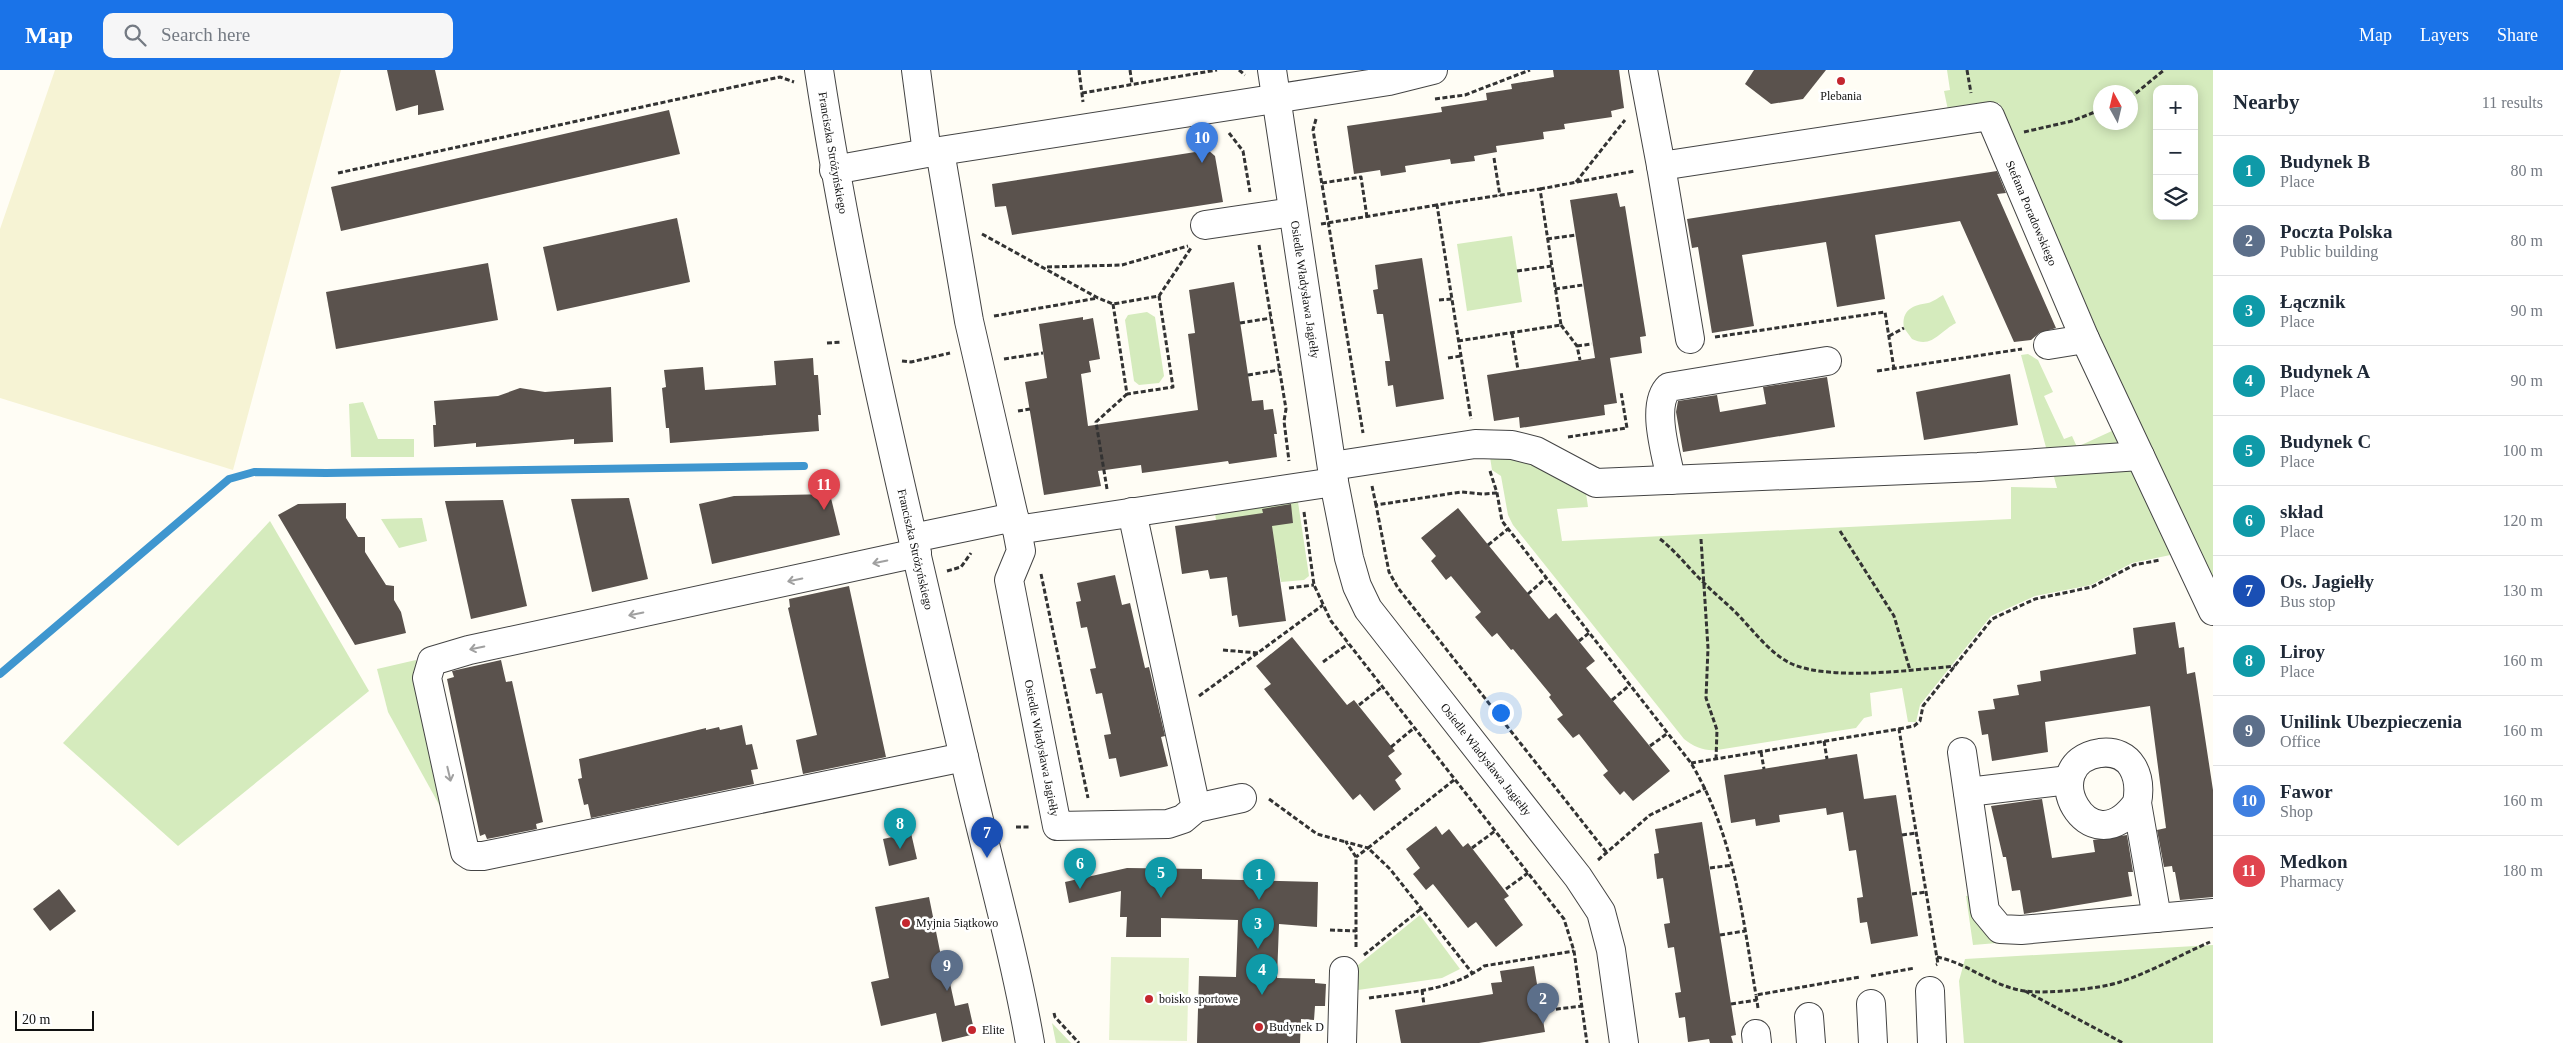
<!DOCTYPE html>
<meta charset="utf-8">
<style>
:root{--surface:#fff;--page:#f6f6f7;--text:#1f2937;--muted:#747a83;--line:#e0e1e3;--accent:#1a73e8}
body{margin:0;font-family:Georgia,serif;background:var(--page);color:var(--text)}
.controls{position:absolute;right:15px;top:15px;display:grid;overflow:hidden;border-radius:10px;box-shadow:0 2px 12px #0003}
.controls button{width:45px;height:45px;display:grid;place-items:center;padding:0;border:0;border-bottom:1px solid var(--line);background:var(--surface);color:var(--text);font:25px sans-serif}
.compass{position:absolute;left:2093px;top:15px;width:45px;height:45px;border-radius:50%;background:var(--surface);box-shadow:0 2px 12px #0003;rotate:352deg}
.scale{position:absolute;left:15px;bottom:12px;width:79px;box-sizing:border-box;padding-left:5px;border:2px solid #111;border-top:0;font-size:14px;line-height:18px;white-space:nowrap;color:#111;-webkit-text-stroke:4px #fff;paint-order:stroke}
.you{position:absolute;left:1500px;top:642px;width:18px;height:18px;margin:-12px;border:4px solid #fff;border-radius:50%;background:#1a73e8;box-shadow:0 0 0 8px #1a73e833}
.badge{display:grid;place-items:center;width:32px;height:32px;border-radius:50%;background:var(--accent);color:#fff;font-size:16px;font-weight:700}
.pin{position:absolute;translate:-50% -41px;filter:drop-shadow(0 1px 2px #0008)}
.pin::after{content:'';position:absolute;top:26px;width:18px;height:15px;background:inherit;clip-path:polygon(0 0,100% 0,50% 100%)}
.list{margin:0;padding:0;list-style:none}
h2{display:flex;justify-content:space-between;align-items:center;height:65px;margin:0;padding:0 20px;font-size:21px}
h2 small{font-size:16px;font-weight:400;color:var(--muted)}
.list li{display:grid;grid-template-columns:32px 1fr auto;gap:15px;align-items:center;box-sizing:border-box;height:70px;padding:0 20px;border-top:1px solid var(--line)}
.list b{display:block;font-size:19px;white-space:nowrap}
.list p{margin:0;font-size:16px;white-space:nowrap;color:var(--muted)}
.list em{font-size:16px;font-style:normal;color:var(--muted)}
.icon{flex:none;width:28px;height:28px;fill:none;stroke:currentColor;stroke-width:2;stroke-linecap:round;stroke-linejoin:round}
.map{position:relative;flex:none;width:2213px;height:973px;overflow:hidden}
header{display:flex;align-items:center;gap:30px;box-sizing:border-box;height:70px;padding:0 25px;background:var(--accent);color:#fff}
header strong{font-size:24px}
nav{display:flex;gap:28px;margin-inline-start:auto;font-size:18px}
.search{width:350px;height:45px;background:var(--page);display:flex;align-items:center;gap:12px;box-sizing:border-box;padding:0 18px;border-radius:10px;color:var(--muted);font-size:19px}
main{display:flex}
aside{flex:1;background:var(--surface)}
.map>svg:first-child{display:block}
.farmland{fill:#f6f3d4}
.green{fill:#d5ebbd;fill-rule:evenodd}
.pitch{fill:#e6f2cf}
.lines{fill:none;stroke-linecap:round;stroke-linejoin:round}
.stream{stroke:#3f96cf;stroke-width:8}
.building{fill:#5a524d}
.minor-casing{stroke:#444;stroke-width:30}
.path{stroke:#333;stroke-width:3;stroke-dasharray:5 2.5;stroke-linecap:butt}
.minor{stroke:#fff;stroke-width:28}
.oneway{stroke:#a0a0a0}
.poi-dot{fill:#c4262e;stroke:#fff;stroke-width:2}
.labels{text-anchor:middle;stroke-width:5;stroke-linejoin:round;paint-order:stroke}
.poi-label{font-size:12px;fill:#111;stroke:#fff;text-anchor:start}
.street-label{font-size:12px;fill:#111;stroke:#fff}
</style>
<header>
<strong>Map</strong>
<div class="search"><svg class="icon" aria-label="search" viewBox="0 0 24 24"><circle cx="10" cy="10" r="6"/><path d="M15 15l6 6"/></svg>Search here</div>
<nav><a>Map</a><a>Layers</a><a>Share</a></nav>
</header>
<main>
<div class="map">
<svg width="2213" height="973" viewBox="0 0 2213 973">
<rect width="100%" height="100%" fill="#fffdf5"/>
<path class="farmland" d="M55,0H341L233,400L0,328V159Z"/>
<g class="green">
<path d="M1947,0H2213V514L2163,412L1999,33L1948,40L1944,21L1950,20ZM2157,19H2194V146H2157ZM2100,22H2130V52H2100Z"/>
<path d="M1512,166L1522,232L1467,241L1457,174Z"/>
<path d="M1943,225L1956,253C1940,261 1932,279 1912,269L1904,258C1901,240 1913,235 1928,233C1933,232 1939,227 1943,225Z"/>
<path d="M1147,242L1155,247L1164,306L1159,313L1139,315L1134,311L1125,250L1128,245Z"/>
<path d="M2028,284L2038,290L2053,322L2044,326L2064,369L2072,366L2077,377L2114,360L2180,483L2132,493L2091,515L2035,526L1991,546L1920,635L1916,652H1908L1902,618L1870,623L1872,646L1864,648L1856,658L1717,680C1704,681 1694,677 1684,669L1513,455L1508,445L1501,406L1492,400L1490,387L1546,374L1553,406L1583,402L1588,437L1557,439L1562,471L2011,449V417L2057,418L2021,285Z"/>
<path d="M363,332L378,369H414V387H351L349,334Z"/>
<path d="M1298,432L1309,506L1304,510L1281,512L1277,488L1265,489L1216,450L1215,443Z"/>
<path d="M422,448L427,471L399,478L381,449Z"/>
<path d="M270,451L369,621L178,776L63,673Z"/>
<path d="M416,590L452,758L388,642L377,599Z"/>
<path d="M1974,825L1997,864V873L1973,875L1966,826Z"/>
<path d="M1420,845L1460,899L1442,908L1358,920L1357,896Z"/>
<path d="M2213,875V973H1964L1959,911L1965,889Z"/>
<path d="M1052,953L1071,973H1056Z"/>
</g>
<path class="pitch" d="M1111,887L1189,888L1187,971L1109,970Z"/>
<g class="lines">
<path class="stream" d="M0,604L229,409L254,402L326,403L804,396"/>
</g>
<g class="building">
<path d="M387,0H435L444,40L418,45V35L396,41Z"/>
<path d="M1553,0H1619L1624,38L1611,41L1612,47L1564,54L1565,59L1543,62L1544,69L1496,76L1497,82L1474,86L1475,91L1451,94L1450,89L1405,96L1406,102L1381,106L1380,100L1354,104L1347,56L1442,42L1441,37L1487,30L1486,23L1512,19L1511,14L1554,7Z"/>
<path d="M1754,0H1826L1803,29L1771,34L1745,14Z"/>
<path d="M669,40L680,84L341,161L331,117Z"/>
<path d="M1208,80L1215,86L1223,132L1012,165L1006,136L995,137L992,114Z"/>
<path d="M1997,101L2006,123L1997,124L2056,258L2039,263L2031,270L2014,272L1960,151L1875,165L1885,229L1837,237L1826,172L1742,185L1754,256L1712,263L1698,177L1692,178L1687,149Z"/>
<path d="M1617,123L1620,137L1625,136L1646,266L1640,267L1642,283L1610,288L1617,333L1604,335L1605,345L1520,358L1519,347L1494,351L1487,305L1595,288L1570,130Z"/>
<path d="M677,148L690,212L557,241L543,177Z"/>
<path d="M1422,188L1444,329L1396,337L1393,315L1388,316L1385,291H1390L1383,244H1377L1373,220L1378,219L1375,195Z"/>
<path d="M488,193L498,250L336,279L326,222Z"/>
<path d="M1234,212L1252,331L1263,330L1264,340L1273,339L1277,364H1274L1277,387L1229,394L1228,391L1142,403L1141,395L1098,401L1101,416L1044,425L1025,312L1047,308L1039,254L1083,247V250L1093,248L1100,289L1089,291L1091,302L1081,304L1088,356L1198,340L1188,264L1195,263L1189,220Z"/>
<path d="M813,288L814,305H818L821,345H818L819,361L670,373L669,358H666L662,318L666,317L664,300L703,297L705,320L776,315L774,291Z"/>
<path d="M2010,304L2018,355L1924,370L1916,322Z"/>
<path d="M1827,307L1835,357L1683,382L1676,342L1678,331L1717,325L1720,342L1766,334L1763,317Z"/>
<path d="M611,317L613,372L574,374V369L476,377V373L434,377L433,355H436L434,331L498,326L520,318L545,322Z"/>
<path d="M830,424L840,465L712,494L699,434L734,426Z"/>
<path d="M629,428L648,509L592,522L571,429Z"/>
<path d="M503,430L527,536L471,549L445,431Z"/>
<path d="M346,433V448L358,467H365V482L386,515L394,516V530L401,542L406,563L355,575L278,445L298,434Z"/>
<path d="M1291,434L1293,453L1272,456L1286,551L1239,557L1237,545L1232,546L1227,507L1210,509L1208,500L1182,504L1175,456L1263,443L1262,439Z"/>
<path d="M1458,438L1549,549L1556,543L1595,591L1586,598L1670,701L1633,731L1624,721L1620,725L1603,705L1608,701L1579,664L1573,668L1557,649L1563,645L1549,627L1551,625L1513,579L1511,580L1497,563L1492,567L1475,547L1481,542L1451,506L1446,510L1431,491L1436,486L1421,468Z"/>
<path d="M1115,505L1122,535L1130,533L1145,598L1149,597L1165,666L1161,667L1168,696L1120,707L1116,688L1109,689L1104,665L1111,664L1102,623L1096,624L1090,599L1096,598L1087,557L1081,558L1076,532L1081,531L1077,513Z"/>
<path d="M849,516L886,687L803,704L796,670L817,665L788,538L790,537L789,529Z"/>
<path d="M2175,552L2179,578L2184,577L2187,604L2195,602L2213,720V827L2180,830L2175,802H2173L2172,796L2164,797L2157,760L2166,758L2150,636L2045,652L2048,682L1992,691L1988,664L1982,665L1978,641L1995,639L1993,629L2019,625L2017,615L2041,611L2040,601L2136,584L2133,558Z"/>
<path d="M1292,567L1347,635L1354,630L1395,681L1388,686L1402,704L1395,710L1401,719L1374,741L1360,724L1353,730L1264,619L1271,614L1256,596Z"/>
<path d="M501,590L506,612L512,611L543,752L536,754L537,759L487,769L485,764L480,766L447,609L454,607L452,601Z"/>
<path d="M742,655L746,675L752,674L758,699L751,700L754,714L591,748L588,734L584,735L578,709L582,708L579,689L706,658V660L719,657L720,660Z"/>
<path d="M1857,684L1864,729L1896,725L1918,866L1871,874L1867,852L1860,853L1857,828L1863,827L1856,780L1849,781L1843,742L1827,745L1826,738L1779,745L1780,752L1756,756L1755,749L1731,753L1724,705Z"/>
<path d="M2042,729L2052,788L2095,782L2093,770L2127,765L2133,802H2128L2132,826L2024,844L2020,820L2012,821L2006,787H2003L1991,736Z"/>
<path d="M1702,752L1736,965L1731,966L1733,973H1710L1709,969L1688,972L1685,947L1679,948L1675,923L1681,922L1674,877L1668,878L1664,854L1670,853L1663,808L1657,809L1654,784L1659,783L1655,759Z"/>
<path d="M1436,756L1442,765L1449,759L1463,777L1468,773L1509,826L1504,829L1523,855L1496,877L1476,852L1468,858L1433,814L1426,820L1413,804L1420,798L1406,779Z"/>
<path d="M911,763L917,789L889,796L883,769Z"/>
<path d="M1127,798L1202,799V809L1318,812L1317,857L1279,854L1277,908L1315,909V913L1326,914L1325,936H1315L1314,950L1301,949L1300,973H1197L1199,906L1236,907L1238,850L1161,848V867H1126L1127,847H1120L1121,821L1069,833L1065,812Z"/>
<path d="M59,819L76,841L50,861L33,839Z"/>
<path d="M929,827L943,896L946,895L955,936L968,933L975,964L942,972L936,943L881,956L871,912L889,908L875,837Z"/>
<path d="M1534,896L1545,962L1479,973H1401L1395,940L1493,924L1491,913L1502,912L1500,901Z"/>
</g>
<g class="lines">
<defs>
<g id="minor">
<path id="s1" d="M819,0C855,236 913,468 967,700C988,791 1014,881 1030,973"/>
<path d="M916,0L927,83"/>
<path id="s2" d="M1272,0L1334,412L1349,488L1357,516L1368,539L1578,807L1601,842L1611,880L1624,973"/>
<path id="s3" d="M1643,0L1661,96L1990,46L2085,269L2213,541"/>
<path d="M940,81L969,251L1014,447"/>
<path d="M1661,96L1690,269"/>
<path d="M834,100L927,83L1389,11L1433,0"/>
<path d="M1205,155L1293,142"/>
<path d="M2048,275L2085,269"/>
<path d="M1332,396L1475,374L1512,375L1536,381L1596,413L1978,397L2140,386"/>
<path d="M1671,410C1667,386 1650,335 1669,317L1827,291"/>
<path id="s4" d="M1017,460L1021,481L1009,510L1057,756L1168,754L1183,749L1196,738L1132,442"/>
<path d="M913,468L1014,447L1017,460L1334,412"/>
<path d="M917,483L469,580L432,591L427,608L465,782L471,786H483L964,687"/>
<path d="M1962,682L1985,841L2000,859L2021,860L2213,843"/>
<path d="M1968,722L2069,710"/>
<path d="M2137,733C2089,800 2033,693 2100,683C2132,679 2142,707 2137,733L2157,848"/>
<path d="M1196,738L1242,728"/>
<path d="M1930,921L1932,973"/>
<path d="M1871,934L1873,973"/>
<path d="M1809,947L1811,973"/>
<path d="M1756,964L1757,973"/>
<path d="M1342,973L1344,901"/>
</g>
</defs>
<use href="#minor" class="minor-casing"/>
<g class="path">
<path d="M1079,0L1083,32"/>
<path d="M1130,0L1132,14"/>
<path d="M1239,0L1245,5"/>
<path d="M1967,0L1971,23"/>
<path d="M1082,23L1217,0"/>
<path d="M2130,28L2164,0"/>
<path d="M1435,29L1465,25L1530,0"/>
<path d="M1316,49L1313,60L1363,363"/>
<path d="M2024,62L2072,51L2100,40"/>
<path d="M1229,63L1243,81L1250,122"/>
<path d="M1494,88L1500,126"/>
<path d="M338,103L780,7L794,12"/>
<path d="M1576,112L1625,50"/>
<path d="M1322,113L1361,107L1367,147"/>
<path d="M1540,119L1635,101"/>
<path d="M1321,154L1437,135"/>
<path d="M982,164L1098,228L1113,234L1159,226L1191,178"/>
<path d="M1547,169L1576,165"/>
<path d="M1259,175L1286,339L1284,351L1289,391"/>
<path d="M1047,197L1122,195L1188,176"/>
<path d="M1517,201L1552,196"/>
<path d="M1555,219L1583,215"/>
<path d="M1439,230L1452,229"/>
<path d="M1113,234L1127,324L1173,317L1159,226"/>
<path d="M994,246L1098,228"/>
<path d="M1240,253L1271,248"/>
<path d="M1561,255L1577,276L1580,290"/>
<path d="M1512,263L1518,300"/>
<path d="M1889,266L1904,258"/>
<path d="M1715,267L1885,242L1894,299"/>
<path d="M1458,271L1561,255L1540,119L1437,135L1471,349"/>
<path d="M827,273L842,272"/>
<path d="M1577,276L1592,274"/>
<path d="M1448,288L1461,286"/>
<path d="M1004,289L1043,283"/>
<path d="M902,291L911,292L950,283"/>
<path d="M1877,301L2022,279"/>
<path d="M1248,305L1279,300"/>
<path d="M1018,341L1030,339"/>
<path d="M1568,367L1627,358L1621,322"/>
<path d="M1490,401L1497,423L1502,451L1691,693C1734,765 1742,844 1756,925"/>
<path d="M1372,416L1376,435"/>
<path d="M1107,419L1096,352L1127,324"/>
<path d="M1497,423L1483,424L1461,422L1376,435L1389,502L1398,518L1607,783"/>
<path d="M1304,442L1314,515L1331,551L1564,849L1574,881L1587,973"/>
<path d="M1840,461L1894,546L1910,600"/>
<path d="M1660,469C1677,482 1689,499 1705,514C1717,526 1730,536 1741,548C1756,564 1772,585 1792,594C1831,611 1912,600 1955,596"/>
<path d="M1701,469L1708,578L1706,628L1717,660L1716,689"/>
<path d="M1488,475L1508,459"/>
<path d="M947,501L961,497L971,483"/>
<path d="M1041,504L1088,728"/>
<path d="M1289,518L1314,515"/>
<path d="M1528,524L1546,508"/>
<path d="M1579,571L1589,563"/>
<path d="M1223,580L1258,583"/>
<path d="M1323,592L1348,574"/>
<path d="M1199,626L1323,535"/>
<path d="M1612,630L1630,615"/>
<path d="M1359,635L1382,617"/>
<path d="M1899,659L1914,656L1920,651L1923,636L1992,549L2035,529L2092,517L2134,495L2160,490"/>
<path d="M1824,671L1827,689"/>
<path d="M1650,676L1668,663"/>
<path d="M1391,677L1414,658"/>
<path d="M1761,682L1764,699"/>
<path d="M1691,693L1899,659L1938,894L1936,895"/>
<path d="M1454,710L1368,778L1390,799L1473,904"/>
<path d="M1269,729L1317,764L1346,772"/>
<path d="M1016,757H1030"/>
<path d="M1902,765L1917,763"/>
<path d="M1472,778L1495,761"/>
<path d="M1598,790L1650,745L1706,718"/>
<path d="M1710,798L1733,795"/>
<path d="M1506,819L1528,803"/>
<path d="M1912,824L1926,822"/>
<path d="M1330,860L1356,861"/>
<path d="M1720,865L1745,861"/>
<path d="M1356,877V787L1346,772L1368,778L1356,787"/>
<path d="M1364,885L1422,838"/>
<path d="M1937,887C1968,893 1993,917 2025,921C2047,924 2099,919 2120,912C2151,902 2180,885 2210,872"/>
<path d="M1871,906L1915,898"/>
<path d="M1422,920L1424,935"/>
<path d="M2025,921L2123,973"/>
<path d="M1369,928C1410,922 1450,921 1484,896L1574,881"/>
<path d="M1731,934L1757,930"/>
<path d="M1758,938L1756,925L1860,907"/>
<path d="M1541,941L1582,936"/>
<path d="M1054,943L1055,947L1079,973"/>
</g>
<use href="#minor" class="minor"/>
</g>
<defs><path id="oneway-shaft" d="M-6 0H5M1.5-3L5.5 0L1.5 3" fill="none" stroke-width="1.6" stroke-linecap="round" stroke-linejoin="round" transform="scale(1.25)"/></defs>
<g class="oneway">
<use href="#oneway-shaft" transform="translate(880 492) rotate(168)"/>
<use href="#oneway-shaft" transform="translate(795 510) rotate(168)"/>
<use href="#oneway-shaft" transform="translate(636 544) rotate(168)"/>
<use href="#oneway-shaft" transform="translate(477 578) rotate(168)"/>
<use href="#oneway-shaft" transform="translate(449 704) rotate(77)"/>
</g>
<g class="poi-dot">
<circle cx="1841" cy="11" r="5"/>
<circle cx="906" cy="853" r="5"/>
<circle cx="1149" cy="929" r="5"/>
<circle cx="1259" cy="957" r="5"/>
<circle cx="972" cy="960" r="5"/>
</g>
<g class="labels">
<g class="poi-label">
<text x="1841" y="30" text-anchor="middle">Plebania</text>
<text x="916" y="857">Myjnia 5iątkowo</text>
<text x="1159" y="933">boisko sportowe</text>
<text x="1269" y="961">Budynek D</text>
<text x="982" y="964">Elite</text>
</g>
<g class="street-label">
<text dy="4" stroke="none"><textPath href="#s1" startOffset="84">Franciszka Stróżyńskiego</textPath></text>
<text dy="4" stroke="none"><textPath href="#s3" startOffset="536">Stefana Poradowskiego</textPath></text>
<text dy="4" stroke="none"><textPath href="#s2" startOffset="222">Osiedle Władysława Jagiełły</textPath></text>
<text dy="4" stroke="none"><textPath href="#s1" startOffset="489">Franciszka Stróżyńskiego</textPath></text>
<text dy="4" stroke="none"><textPath href="#s4" startOffset="224">Osiedle Władysława Jagiełły</textPath></text>
<text dy="4" stroke="none"><textPath href="#s2" startOffset="740">Osiedle Władysława Jagiełły</textPath></text>
</g>
</g>
</svg>
<div class="controls">
<button>+</button>
<button>−</button>
<button><svg class="icon" aria-label="layers" viewBox="0 0 24 24"><path d="M12 4l9 5-9 5-9-5zM3 14l9 5 9-5"/></svg></button>
</div>
<svg class="compass" viewBox="-18 -18 36 36"><path d="M0-13l5 13h-10z" fill="#e53935"/><path d="M0 13l5-13h-10z" fill="#747a83"/></svg>
<div class="scale">20 m</div>
<div class="you"></div>
<div class="pin badge" style="left:1259px;top:830px;background:#0f9aa8">1</div>
<div class="pin badge" style="left:1543px;top:954px;background:#5c6f8a">2</div>
<div class="pin badge" style="left:1258px;top:879px;background:#0f9aa8">3</div>
<div class="pin badge" style="left:1262px;top:925px;background:#0f9aa8">4</div>
<div class="pin badge" style="left:1161px;top:828px;background:#0f9aa8">5</div>
<div class="pin badge" style="left:1080px;top:819px;background:#0f9aa8">6</div>
<div class="pin badge" style="left:987px;top:788px;background:#1a4fb4">7</div>
<div class="pin badge" style="left:900px;top:779px;background:#0f9aa8">8</div>
<div class="pin badge" style="left:947px;top:921px;background:#5c6f8a">9</div>
<div class="pin badge" style="left:1202px;top:93px;background:#3f7fe0">10</div>
<div class="pin badge" style="left:824px;top:440px;background:#e0444e">11</div>
</div>
<aside>
<h2>Nearby<small>11 results</small></h2>
<ul class="list">
<li><span class="badge" style="background:#0f9aa8">1</span><div><b>Budynek B</b><p>Place</p></div><em>80 m</em></li>
<li><span class="badge" style="background:#5c6f8a">2</span><div><b>Poczta Polska</b><p>Public building</p></div><em>80 m</em></li>
<li><span class="badge" style="background:#0f9aa8">3</span><div><b>Łącznik</b><p>Place</p></div><em>90 m</em></li>
<li><span class="badge" style="background:#0f9aa8">4</span><div><b>Budynek A</b><p>Place</p></div><em>90 m</em></li>
<li><span class="badge" style="background:#0f9aa8">5</span><div><b>Budynek C</b><p>Place</p></div><em>100 m</em></li>
<li><span class="badge" style="background:#0f9aa8">6</span><div><b>skład</b><p>Place</p></div><em>120 m</em></li>
<li><span class="badge" style="background:#1a4fb4">7</span><div><b>Os. Jagiełły</b><p>Bus stop</p></div><em>130 m</em></li>
<li><span class="badge" style="background:#0f9aa8">8</span><div><b>Liroy</b><p>Place</p></div><em>160 m</em></li>
<li><span class="badge" style="background:#5c6f8a">9</span><div><b>Unilink Ubezpieczenia</b><p>Office</p></div><em>160 m</em></li>
<li><span class="badge" style="background:#3f7fe0">10</span><div><b>Fawor</b><p>Shop</p></div><em>160 m</em></li>
<li><span class="badge" style="background:#e0444e">11</span><div><b>Medkon</b><p>Pharmacy</p></div><em>180 m</em></li>
</ul>
</aside>
</main>
